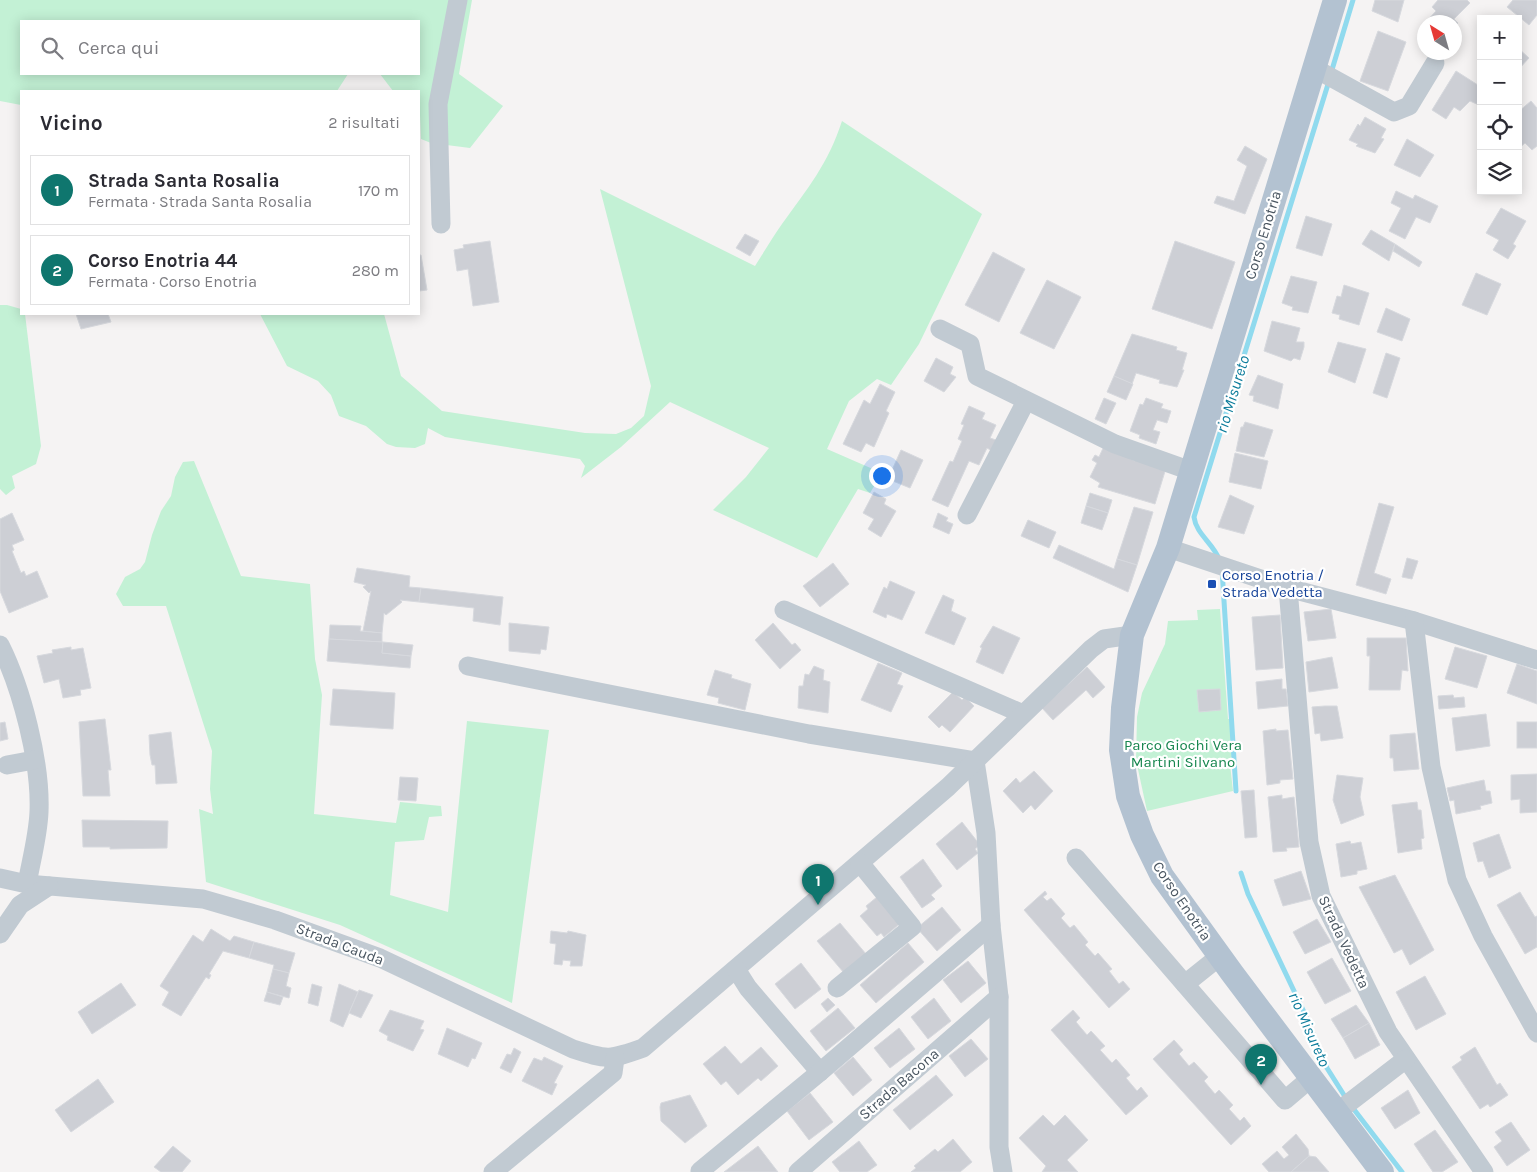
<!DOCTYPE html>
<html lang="it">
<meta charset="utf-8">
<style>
:root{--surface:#fff;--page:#f2f2f3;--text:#2b2b33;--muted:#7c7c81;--line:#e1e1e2;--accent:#0f766e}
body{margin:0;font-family:Karla,sans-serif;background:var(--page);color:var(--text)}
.controls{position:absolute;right:15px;top:15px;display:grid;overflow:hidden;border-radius:0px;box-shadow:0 2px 12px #0003}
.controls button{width:45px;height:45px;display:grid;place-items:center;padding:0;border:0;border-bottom:1px solid var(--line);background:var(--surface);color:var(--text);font:25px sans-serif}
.compass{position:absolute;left:1417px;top:15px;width:45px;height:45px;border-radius:50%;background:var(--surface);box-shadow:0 2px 12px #0003;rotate:323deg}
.you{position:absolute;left:881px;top:475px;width:18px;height:18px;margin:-12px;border:4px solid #fff;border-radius:50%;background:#1a73e8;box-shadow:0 0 0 8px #1a73e833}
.badge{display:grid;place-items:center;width:32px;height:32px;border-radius:50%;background:var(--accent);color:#fff;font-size:16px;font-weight:700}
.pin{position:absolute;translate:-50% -41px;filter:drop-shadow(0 1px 2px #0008)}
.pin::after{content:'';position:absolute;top:26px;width:18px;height:15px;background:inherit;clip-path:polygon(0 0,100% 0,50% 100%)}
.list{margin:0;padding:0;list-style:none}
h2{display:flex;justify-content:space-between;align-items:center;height:65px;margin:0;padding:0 20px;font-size:21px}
h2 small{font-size:16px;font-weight:400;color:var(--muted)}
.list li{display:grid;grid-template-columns:32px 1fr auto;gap:15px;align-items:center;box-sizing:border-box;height:70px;margin:0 10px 10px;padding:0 10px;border:1px solid var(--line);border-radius:0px}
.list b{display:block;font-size:19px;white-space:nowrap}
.list p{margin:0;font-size:16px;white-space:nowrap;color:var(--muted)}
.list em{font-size:16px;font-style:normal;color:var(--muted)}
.icon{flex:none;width:28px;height:28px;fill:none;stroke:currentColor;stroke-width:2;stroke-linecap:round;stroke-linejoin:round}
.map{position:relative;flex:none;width:1537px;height:1172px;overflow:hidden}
.search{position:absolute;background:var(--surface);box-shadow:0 2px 12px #0003;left:20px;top:20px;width:400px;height:55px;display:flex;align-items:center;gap:12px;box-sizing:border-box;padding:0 18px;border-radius:0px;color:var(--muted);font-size:19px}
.panel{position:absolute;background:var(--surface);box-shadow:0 2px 12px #0003;left:20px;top:90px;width:400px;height:225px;border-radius:0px}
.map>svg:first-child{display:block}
.green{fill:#c3f1d5}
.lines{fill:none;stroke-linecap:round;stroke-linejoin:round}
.stream{stroke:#90daee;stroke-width:5}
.building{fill:#cdcfd5;stroke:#d7d9de}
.minor{stroke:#c1cad2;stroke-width:19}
.major{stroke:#b3c2d1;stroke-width:24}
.transit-dot{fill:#1a4fb4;stroke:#fff;stroke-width:2}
.labels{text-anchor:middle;stroke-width:4.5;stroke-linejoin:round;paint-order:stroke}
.street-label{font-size:15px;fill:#4a5661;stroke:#fff}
.transit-label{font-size:15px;fill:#164399;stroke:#fff;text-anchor:start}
.park-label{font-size:15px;fill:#17864f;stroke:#fff}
.water-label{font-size:16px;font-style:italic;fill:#0c7c9b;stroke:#fff}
</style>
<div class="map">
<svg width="1537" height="1172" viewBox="0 0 1537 1172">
<rect width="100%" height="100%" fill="#f5f3f3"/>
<g class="green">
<path d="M0,0H472L459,74L503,106L470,148L431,143L421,139L419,91H393L380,74H419V21H21V74H348L337,91H21V105L0,101Z"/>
<path d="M842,121L982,214L919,344L891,385L877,379L849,401L827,449L882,473L870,493L858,489L817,558L713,510L746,477L769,448L670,402L621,447L581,478L585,466L580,459L445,437L428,428L425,444L415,448L396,447L387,444L366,426L339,416L331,395L318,381L287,366L260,314H384L401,376L442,411L585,433L616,434L631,428L644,416L651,386L600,189L755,266C764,252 772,238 782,224C808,188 828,164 842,121Z"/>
<path d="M0,305H7L21,309V314H25L41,446L36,464L12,476L15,488L6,495L0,489Z"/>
<path d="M194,461L241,576L310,584L315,659L322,695L314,814L396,823L400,802L441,806L442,816L429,817L424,840L395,842L390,895L448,912L467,721L549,730L512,1003L340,925L206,882L199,809L213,814L210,789L212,751L166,606H123L116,594L125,577L140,569L145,562L152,535L161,511L171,496L175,477L183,462Z"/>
<path d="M1220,609L1228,719H1230L1232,763L1230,764L1233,791L1147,811L1136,760L1137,717L1142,693L1165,644L1168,621L1198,620L1197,610Z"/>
</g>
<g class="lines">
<g class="stream">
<path d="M1331,73L1353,0"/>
<path d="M1219,559C1213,543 1196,534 1194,517L1329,81"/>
<path d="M1222,569L1236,791"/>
<path d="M1241,873L1248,894L1304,1012L1327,1068L1349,1103L1402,1172"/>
</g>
</g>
<g class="building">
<path d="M1375,0H1404L1398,22L1372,11Z"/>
<path d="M1438,0H1467L1470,3L1454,19L1458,23L1454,27V22H1426L1436,11L1432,7Z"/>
<path d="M1513,0H1537V15L1529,25L1507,7Z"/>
<path d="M1378,31L1406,42L1388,91L1360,81Z"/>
<path d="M1518,48L1529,58L1518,70Z"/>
<path d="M1456,71L1481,87V106L1470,101L1460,111L1454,107L1446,119L1432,110Z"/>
<path d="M1531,101L1537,108V146L1532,150L1525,143L1518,149V128L1522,125L1518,121V112Z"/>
<path d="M1365,117L1386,129L1381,138L1384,139L1375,153L1356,146L1358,144L1349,140L1358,124L1360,126Z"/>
<path d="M1407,139L1434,155L1420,177L1394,165Z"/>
<path d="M1245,146L1267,159L1245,214L1214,203L1217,196L1234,201L1247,166L1237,160Z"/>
<path d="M1396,191L1413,199L1415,195L1438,206L1430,223L1416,217L1405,239L1389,231L1401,208L1391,203Z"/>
<path d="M1501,208L1526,221L1513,244L1516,246L1508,259L1493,250L1499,240L1486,233Z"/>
<path d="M1306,216L1332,224L1322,256L1296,248Z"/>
<path d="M1371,230L1395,244L1389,261L1362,244Z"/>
<path d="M745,234L759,241L750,256L736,248Z"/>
<path d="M490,241L499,302L473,306L468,269L457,271L454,250L464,248L463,245Z"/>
<path d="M1175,241L1235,262L1212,329L1152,309Z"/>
<path d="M1395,244L1422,262L1419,267L1393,251Z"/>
<path d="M993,252L1025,269L999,322L965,305Z"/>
<path d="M419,255H421L427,290L419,291Z"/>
<path d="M1476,273L1501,284L1487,315L1462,305Z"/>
<path d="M1291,276L1317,282L1308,313L1292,310L1293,307L1282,303Z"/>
<path d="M1047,280L1081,297L1054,349L1020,333Z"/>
<path d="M1344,285L1369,293L1359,325L1339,319L1340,315L1332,313L1337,296L1341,297Z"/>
<path d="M1386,308L1410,319L1402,341L1377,332Z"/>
<path d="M76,314H108L111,322L81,329Z"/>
<path d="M1272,321L1300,328L1296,342H1304V347L1300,360L1294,358L1291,361L1264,351Z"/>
<path d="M1132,334L1177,347L1176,350L1187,353L1182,370H1184L1177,387L1159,383L1160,380L1136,373L1132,384L1114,376Z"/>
<path d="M1338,342L1366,349L1355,383L1328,372Z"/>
<path d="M1386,353L1400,358L1387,398L1373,393Z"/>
<path d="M936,358L953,367L950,374L956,377L944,392L924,381Z"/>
<path d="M1258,375L1283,384L1278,409L1253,401L1254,396L1249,395Z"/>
<path d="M1114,376L1133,384L1126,400L1107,392Z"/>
<path d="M880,384L895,392L886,411L889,413L874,447L866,443L861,452L843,444L864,400L870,404Z"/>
<path d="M1104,398L1116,403L1106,424L1095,419Z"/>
<path d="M1146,398L1163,404L1161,408L1171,411L1167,423L1157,420L1153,430L1160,432L1156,444L1139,438L1140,435L1130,431L1140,404L1143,405Z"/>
<path d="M969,406L985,413L982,419L996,425L990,438L996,440L992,451L987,448L979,465L969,461L948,507L932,500L950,461L953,462L962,441L958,439L964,425L961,424Z"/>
<path d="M1245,422L1273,430L1264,457L1236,451L1241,427H1243Z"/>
<path d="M1104,446L1135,461L1136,459L1166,468L1155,504L1098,487L1100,483L1090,477L1097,463L1092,460L1095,455L1099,457Z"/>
<path d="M901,450L923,460L910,488L888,479Z"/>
<path d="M1235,453L1268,461L1261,489L1229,482Z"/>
<path d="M874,492L886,499L884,504L896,511L881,537L868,529L874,519L863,513Z"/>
<path d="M1090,493L1112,500L1108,513L1086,506Z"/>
<path d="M1230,495L1254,506L1244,534L1218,527Z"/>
<path d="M1379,503L1394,507L1374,573L1391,579L1386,594L1356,585Z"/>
<path d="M1086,506L1108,513L1102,530L1081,523Z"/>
<path d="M1134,507L1153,512L1137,565L1117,559Z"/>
<path d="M12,513L24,540L12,545L14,550L12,551L21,573L24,571L26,576L37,571L48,597L9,613L0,591V519Z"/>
<path d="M938,513L948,518L946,521L953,524L949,534L933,527Z"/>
<path d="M1028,520L1056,532L1049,548L1021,536Z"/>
<path d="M1059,545L1114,569L1117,559L1137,565L1128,592L1053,558Z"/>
<path d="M1407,558L1418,561L1412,579L1402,577Z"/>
<path d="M833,563L849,584L820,607L803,586Z"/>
<path d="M357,568L410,576L409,587L421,588L419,602L400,600L402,602L386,615L384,613L382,633L363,631L371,591L369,593L363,587L366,585L354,582Z"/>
<path d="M890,581L915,592L902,620L887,614L886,618L873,612L884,587L887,589Z"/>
<path d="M421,588L503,597L500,625L473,621L474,608L419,602Z"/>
<path d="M943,595L954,600L951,611L966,618L954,645L925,633Z"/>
<path d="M1331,609L1336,638L1308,641L1304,612Z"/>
<path d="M1280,615L1283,668L1256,670L1252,617Z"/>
<path d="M509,623L549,627L546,650L541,649L540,654L509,651Z"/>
<path d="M773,623L792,645L795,643L801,650L780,669L755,640Z"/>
<path d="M330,625L361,626L360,631L382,633V642L329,639Z"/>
<path d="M993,626L1020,638L1003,674L976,662L982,648L980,647Z"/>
<path d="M1367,638H1406L1408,671L1402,670L1400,690H1369L1370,656H1367Z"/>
<path d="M329,639L383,642L382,653L411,656L410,668L327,661Z"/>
<path d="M383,642L413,645L411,656L382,653Z"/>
<path d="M71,647V650L83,648L91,688L80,690L81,695L63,698L59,679L44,683L37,656L53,653L52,650Z"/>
<path d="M1455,647L1487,656L1477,688L1445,679Z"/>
<path d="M1332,657L1338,688L1309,692L1306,662Z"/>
<path d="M878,663L902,673L897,684L903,686L891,712L861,700Z"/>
<path d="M1517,664L1537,671V704L1507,693Z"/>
<path d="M814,666L824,670L823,680L830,682L828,713L798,708L799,686H803L805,674L809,675Z"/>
<path d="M1087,667L1105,687L1093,698L1086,690L1053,720L1042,708Z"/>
<path d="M715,670L732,675L731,678L751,684L745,710L718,703L719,698L707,695Z"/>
<path d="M1282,679V689H1286L1288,706L1258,709L1256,682Z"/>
<path d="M333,689L395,693L393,729L330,725Z"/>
<path d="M1220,689L1221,710L1199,712L1197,690Z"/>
<path d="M953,692L962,700L965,697L974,706L950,732L942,725L939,728L928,717Z"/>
<path d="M1453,695L1454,698L1464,697L1465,707L1439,709L1438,696Z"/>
<path d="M1325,706H1337L1343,738L1321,741L1320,733L1315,734L1312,707Z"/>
<path d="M1486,714L1490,746L1456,751L1452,718Z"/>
<path d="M105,719L111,770H108L110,796H83L79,722Z"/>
<path d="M5,722L8,739L0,741V723Z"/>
<rect x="1517" y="722" width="20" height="26"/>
<path d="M1276,729V731L1288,730L1293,779L1280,780V783L1267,785L1263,731Z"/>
<path d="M171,732L177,783L156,784L155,765H152L150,755L149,735Z"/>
<path d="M1415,733L1419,769L1394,771L1393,758H1390V735Z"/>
<path d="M1034,771L1053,791L1035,810L1031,805L1023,813L1003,791L1016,778L1020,783Z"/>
<path d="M1537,774V812L1520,813V799L1511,800V775Z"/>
<path d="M1337,775L1363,778L1360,797L1364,815L1341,824L1333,800Z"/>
<path d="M400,777L418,778L416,801L398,800Z"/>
<path d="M1484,780L1486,791H1490L1492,803L1480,806L1481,809L1456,814L1454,800L1450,801L1447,788Z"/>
<path d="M1254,790L1257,837L1245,838L1241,791Z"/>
<path d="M1282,795V799L1294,797L1299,847L1286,848L1287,851L1273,852L1268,797Z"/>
<path d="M1417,802L1418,810H1421L1424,838L1421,839L1422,849L1398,853L1392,805Z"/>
<path d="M82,820L168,821L167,848L110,849V847H83Z"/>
<path d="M962,822L980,845L975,849L978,853L957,870L936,844Z"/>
<path d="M1499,834L1511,868L1489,878L1483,861L1478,862L1473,843Z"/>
<path d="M1350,841L1351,844L1361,842L1367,869L1357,871V874L1341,877L1336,844Z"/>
<path d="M923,859L942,886L931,895L935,899L922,908L900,877Z"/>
<path d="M1301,871L1311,899L1283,906L1274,880Z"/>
<path d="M1395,875L1434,950L1410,965L1402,949L1394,953L1359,887Z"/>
<path d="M1045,891L1047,894L1043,897L1047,901L1051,898L1065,914L1061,918L1070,928L1074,925L1088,942L1085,945L1095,956L1098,953L1112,969L1109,971L1119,984L1123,981L1130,989L1109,1008L1024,910Z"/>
<path d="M1520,892L1535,917L1537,916V947L1525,954L1497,905Z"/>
<path d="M877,897L904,920L884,937L881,933L877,936L860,916L868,909L866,906Z"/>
<path d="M942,907L961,930L937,951L917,928Z"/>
<path d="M1317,919L1331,942L1305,954L1293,932Z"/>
<path d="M840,923L866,954L844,973L817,941Z"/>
<path d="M211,929L230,941L234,936L254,942L249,958L223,951L209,974L211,975L209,979L206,977L181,1016L162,1005L169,992L160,986L193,935L203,942Z"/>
<path d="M551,931L567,933L568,931L586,935L582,966H570L571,961L563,960L562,965L554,964L556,944L550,943Z"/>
<path d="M254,942L295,953L289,973L273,969L274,965L249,958Z"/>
<path d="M908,943L924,962L876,1003L860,985Z"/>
<path d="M1332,958L1351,991L1325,1004L1307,972Z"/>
<path d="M968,961L986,983L961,1003L943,980Z"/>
<path d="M801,963L821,989L795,1009L775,984Z"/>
<path d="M273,969L289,973L286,986L291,988L289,998L267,992Z"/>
<path d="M1425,976L1446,1014L1416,1030L1396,992Z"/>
<path d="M121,983L136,1005L92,1034L78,1012Z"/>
<path d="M312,984L322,987L318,1006L308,1003Z"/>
<path d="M339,984L358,992L343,1027L330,1021Z"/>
<path d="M359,990L373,995L361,1018L349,1013Z"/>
<path d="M267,992L283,997L280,1005L264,1001Z"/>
<path d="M828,998L835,1005L827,1012L821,1004Z"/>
<path d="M934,998L951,1021L928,1039L911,1017Z"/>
<path d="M1356,1005L1369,1023L1343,1038L1331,1019Z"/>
<path d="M838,1008L855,1028L826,1051L810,1031Z"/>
<path d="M390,1010L424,1021L420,1029L424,1030L413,1051L387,1040L388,1036L379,1031Z"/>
<path d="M1073,1010L1080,1018L1076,1022L1087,1035L1091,1031L1105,1046L1100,1050L1112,1063L1116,1059L1130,1075L1126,1078L1137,1091L1141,1087L1148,1096L1126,1115L1051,1030Z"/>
<path d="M1369,1023L1380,1045L1355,1059L1343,1038Z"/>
<path d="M447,1028L482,1043L475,1059L472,1058L468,1067L438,1054Z"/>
<path d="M899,1028L915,1049L890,1068L874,1048Z"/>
<path d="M971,1039L988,1059L965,1077L949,1056Z"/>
<path d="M1174,1040L1183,1050L1179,1054L1189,1066L1194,1062L1208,1077L1204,1081L1215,1094L1219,1090L1233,1105L1229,1109L1240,1121L1244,1117L1251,1126L1231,1145L1153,1059Z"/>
<path d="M725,1046L741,1064L761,1047L778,1066L761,1081L758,1078L738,1095L726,1081L721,1085L703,1064Z"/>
<path d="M1475,1047L1497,1085L1500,1083L1508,1095L1490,1107L1488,1104L1480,1109L1452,1067L1462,1060L1460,1057Z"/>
<path d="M514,1048L521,1052L511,1073L500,1068L507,1054L511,1055Z"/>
<path d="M544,1057L563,1066L554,1083L557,1084L552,1095L522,1081L534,1058L542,1061Z"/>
<path d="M853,1057L872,1080L853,1096L834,1073Z"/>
<path d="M936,1075L953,1095L910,1130L893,1110Z"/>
<path d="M98,1079L114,1102L71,1132L55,1110Z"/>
<path d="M1408,1090L1420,1113L1395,1129L1381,1108Z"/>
<path d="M810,1093L833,1122L809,1140L787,1111Z"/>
<path d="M690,1095L707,1126L685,1143L661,1121L660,1107L661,1103Z"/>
<path d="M1043,1115L1054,1126L1065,1115L1088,1140L1067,1160L1078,1172H1042L1046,1166L1019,1138Z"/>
<path d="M1511,1122L1530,1150L1507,1166L1494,1147L1502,1141L1495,1132Z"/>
<path d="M1435,1130L1458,1162L1442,1172H1433L1414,1144Z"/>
<path d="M1296,1134L1308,1149L1309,1156L1291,1172H1269L1262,1164L1277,1151L1284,1159L1289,1155L1282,1147Z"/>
<path d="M953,1139L972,1162L960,1172H911L916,1168L914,1166L935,1149L938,1152Z"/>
<path d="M859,1141L877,1165L867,1172H840L832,1162Z"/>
<path d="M173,1146L191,1161L182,1172H161L154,1167Z"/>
<path d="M758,1146L778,1172H724Z"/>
<path d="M1309,1156L1316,1157L1329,1172H1291Z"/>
</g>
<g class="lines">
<g class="minor">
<path d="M1314,68L1394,112L1409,106L1435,63"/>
<path d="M441,224L438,104L458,0"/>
<path d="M940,329L970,344L977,376L1115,444L1191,471"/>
<path d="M967,515L1026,401"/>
<path d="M1168,548L1288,588L1414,621L1537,660"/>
<path d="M1288,588L1309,842L1321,896L1388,1032L1484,1172"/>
<path d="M784,610L1023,714"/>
<path d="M1414,621L1431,767L1457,880L1483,936L1537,1033"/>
<path d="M0,645C22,689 41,763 39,812C38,836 31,861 27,884"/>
<path d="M468,666L809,734L975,761L986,833L991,925L999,997V1147L1003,1172"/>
<path d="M7,765L34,760"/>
<path d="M1076,858L1285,1100L1311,1078"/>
<path d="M0,878L27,884L203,899L275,920L380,958L573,1049C607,1060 610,1060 643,1048L948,787L1091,649L1104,639L1132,635"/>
<path d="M0,934L20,905L49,886"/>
<path d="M736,969L748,988L820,1072"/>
<path d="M1185,984L1220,956"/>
<path d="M837,988L912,927L860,863"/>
<path d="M1337,1112L1406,1059"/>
<path d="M700,1171L820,1072L991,925"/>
<path d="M493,1172L613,1073L615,1058"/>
<path d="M798,1172L999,997"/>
</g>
<path class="major" d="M1335,0L1168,548L1132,635L1123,708L1121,750L1128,796L1142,835L1162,876L1232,973L1382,1172"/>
</g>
<rect class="transit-dot" x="1207" y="579" width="10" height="10" rx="2.5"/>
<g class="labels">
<g class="street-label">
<text transform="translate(1263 235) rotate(-73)" y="5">Corso Enotria</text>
<text transform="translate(1182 901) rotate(56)" y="5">Corso Enotria</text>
<text transform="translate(1344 942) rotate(65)" y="5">Strada Vedetta</text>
<text transform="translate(340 944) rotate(21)" y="5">Strada Cauda</text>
<text transform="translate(899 1084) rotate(-41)" y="5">Strada Bacona</text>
</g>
<g class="transit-label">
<text x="1222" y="580">Corso Enotria /<tspan x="1222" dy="17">Strada Vedetta</tspan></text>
</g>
<g class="park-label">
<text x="1183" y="750">Parco Giochi Vera<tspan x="1183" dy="17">Martini Silvano</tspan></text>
</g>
<g class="water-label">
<text transform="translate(1232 394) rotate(-73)" y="6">rio Misureto</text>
<text transform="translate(1310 1029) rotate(66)" y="6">rio Misureto</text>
</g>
</g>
</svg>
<div class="controls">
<button>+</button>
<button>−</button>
<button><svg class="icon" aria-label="locate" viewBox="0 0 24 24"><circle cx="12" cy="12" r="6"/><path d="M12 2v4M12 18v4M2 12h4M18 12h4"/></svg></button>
<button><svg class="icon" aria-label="layers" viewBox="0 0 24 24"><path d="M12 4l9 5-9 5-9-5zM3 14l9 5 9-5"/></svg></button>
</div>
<svg class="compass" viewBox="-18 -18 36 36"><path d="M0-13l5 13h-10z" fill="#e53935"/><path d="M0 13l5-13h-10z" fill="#7c7c81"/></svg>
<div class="you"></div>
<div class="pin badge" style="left:818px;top:905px">1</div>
<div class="pin badge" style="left:1261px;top:1085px">2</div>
<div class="search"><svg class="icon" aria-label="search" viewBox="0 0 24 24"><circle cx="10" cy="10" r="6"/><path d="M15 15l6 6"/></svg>Cerca qui</div>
<section class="panel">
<h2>Vicino<small>2 risultati</small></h2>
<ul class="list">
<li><span class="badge">1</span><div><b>Strada Santa Rosalia</b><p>Fermata · Strada Santa Rosalia</p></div><em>170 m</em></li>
<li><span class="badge">2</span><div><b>Corso Enotria 44</b><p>Fermata · Corso Enotria</p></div><em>280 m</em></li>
</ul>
</section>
</div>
